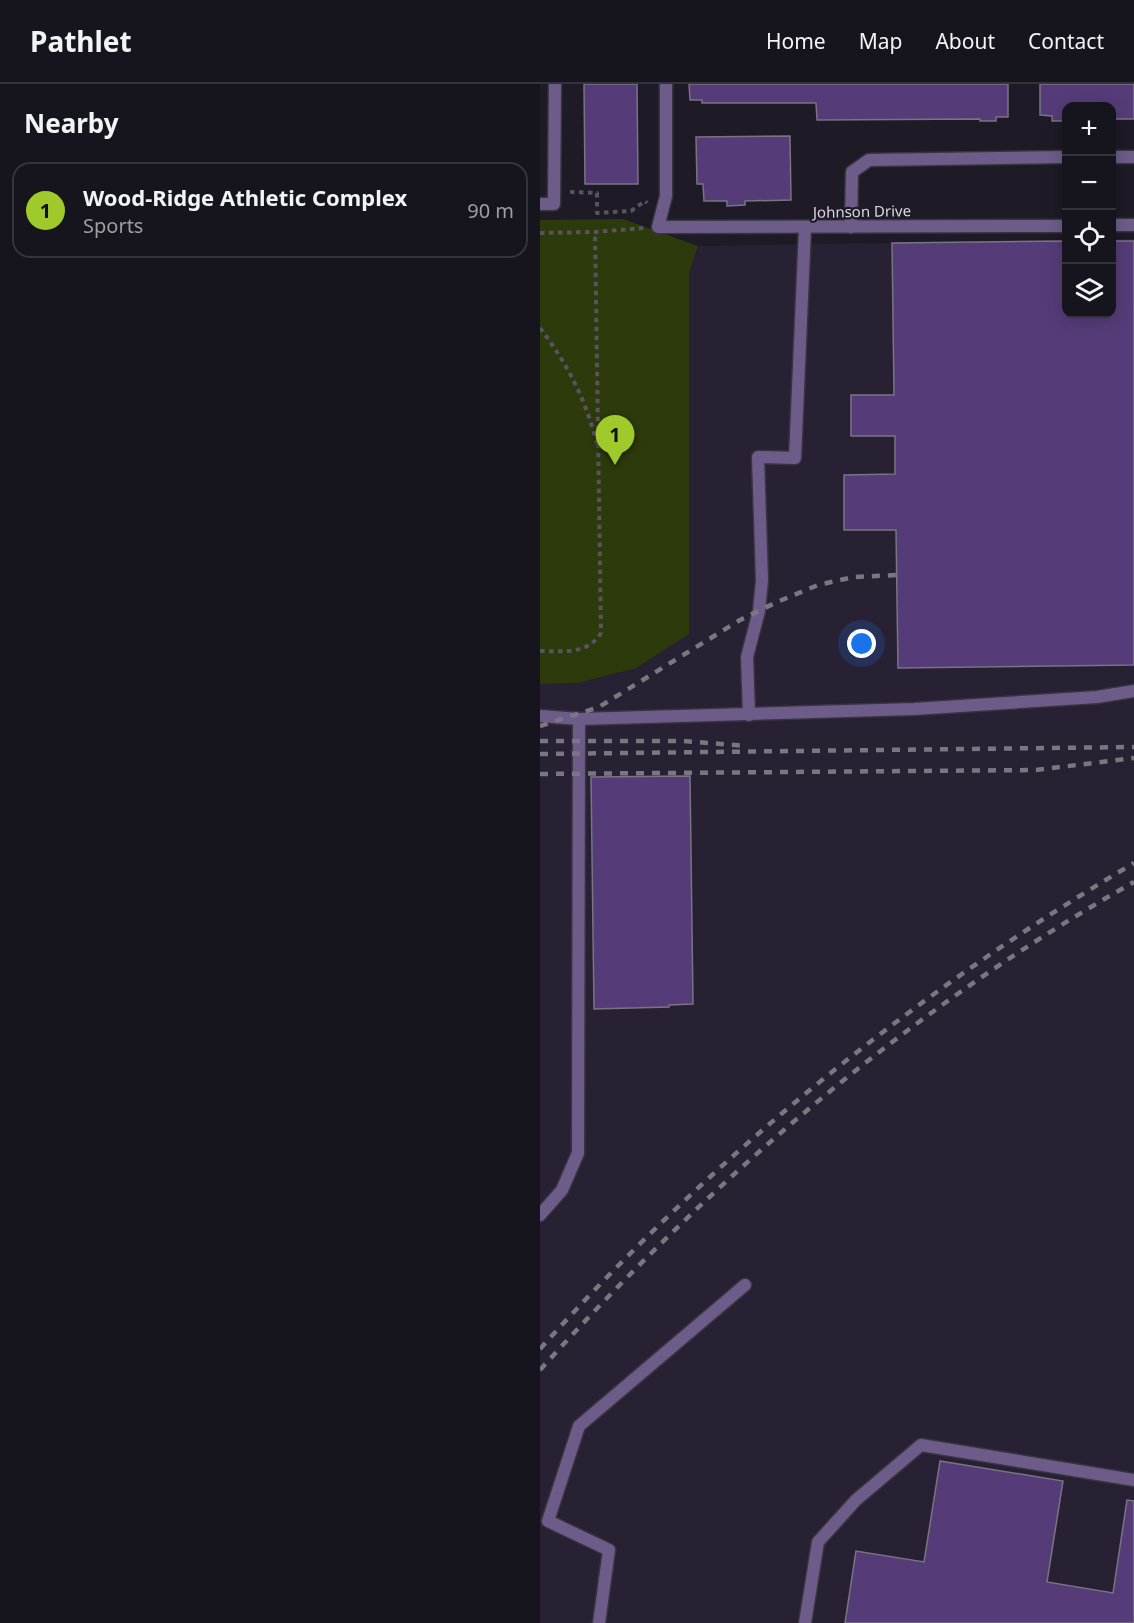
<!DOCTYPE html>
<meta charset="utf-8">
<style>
:root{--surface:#16141c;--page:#1f1d25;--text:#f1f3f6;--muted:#9e9ea3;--line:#35333b;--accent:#a0c92b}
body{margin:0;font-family:"Noto Sans",sans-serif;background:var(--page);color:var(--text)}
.controls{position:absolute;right:18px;top:18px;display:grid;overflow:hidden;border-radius:12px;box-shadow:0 3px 15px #0003}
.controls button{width:54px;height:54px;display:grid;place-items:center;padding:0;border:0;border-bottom:2px solid var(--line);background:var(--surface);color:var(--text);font:30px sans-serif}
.you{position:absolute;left:322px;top:560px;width:21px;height:21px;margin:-15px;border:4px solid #fff;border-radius:50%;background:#1a73e8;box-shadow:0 0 0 9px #1a73e833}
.badge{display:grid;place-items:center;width:39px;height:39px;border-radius:50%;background:var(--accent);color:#111;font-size:20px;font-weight:700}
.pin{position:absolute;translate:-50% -50px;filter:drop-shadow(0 2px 3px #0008)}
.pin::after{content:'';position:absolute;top:32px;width:21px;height:18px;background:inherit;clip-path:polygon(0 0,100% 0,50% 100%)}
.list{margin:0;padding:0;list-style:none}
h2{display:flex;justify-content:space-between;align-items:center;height:78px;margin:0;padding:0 24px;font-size:26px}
h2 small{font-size:20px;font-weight:400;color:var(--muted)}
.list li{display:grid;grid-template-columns:39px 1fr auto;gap:18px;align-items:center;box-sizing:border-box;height:96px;margin:0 12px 12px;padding:0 12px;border:2px solid var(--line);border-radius:18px}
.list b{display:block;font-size:22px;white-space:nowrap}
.list p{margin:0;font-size:20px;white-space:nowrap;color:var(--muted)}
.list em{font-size:20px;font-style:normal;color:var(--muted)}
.icon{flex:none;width:33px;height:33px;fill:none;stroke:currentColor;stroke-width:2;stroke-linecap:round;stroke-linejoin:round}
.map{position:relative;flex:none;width:594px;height:1539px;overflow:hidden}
header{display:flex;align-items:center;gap:36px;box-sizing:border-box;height:84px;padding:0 30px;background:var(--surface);border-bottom:2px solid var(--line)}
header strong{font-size:28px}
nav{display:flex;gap:33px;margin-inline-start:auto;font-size:21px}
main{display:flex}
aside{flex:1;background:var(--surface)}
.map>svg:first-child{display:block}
.built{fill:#282133}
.green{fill:#2d3a0c}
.building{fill:#553c78;stroke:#797483;stroke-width:1.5}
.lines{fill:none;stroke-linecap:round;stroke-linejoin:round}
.lane-casing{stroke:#383540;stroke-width:15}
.street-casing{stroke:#383540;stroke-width:15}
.path{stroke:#58545f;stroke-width:4;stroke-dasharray:4.5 4.5;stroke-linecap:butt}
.lane{stroke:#6d5c89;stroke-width:12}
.street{stroke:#6d5c89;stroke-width:12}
.rail{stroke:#7b7782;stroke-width:4.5;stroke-dasharray:8 8;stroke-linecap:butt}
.labels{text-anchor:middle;stroke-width:4.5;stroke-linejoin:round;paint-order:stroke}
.street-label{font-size:15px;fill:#dbd8e1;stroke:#1e1a26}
</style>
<header>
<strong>Pathlet</strong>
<nav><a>Home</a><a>Map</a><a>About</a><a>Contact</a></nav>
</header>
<main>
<aside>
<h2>Nearby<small></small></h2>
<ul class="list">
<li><span class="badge">1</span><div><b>Wood-Ridge Athletic Complex</b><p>Sports</p></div><em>90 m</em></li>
</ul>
</aside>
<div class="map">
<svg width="594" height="1539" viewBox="0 0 594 1539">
<rect width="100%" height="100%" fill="#1e1a26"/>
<path class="built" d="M572,155H594V1539H0V600L38,599L149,549V190L158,162L526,156V230H572Z"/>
<path class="green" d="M83,135L158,162L149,190V550L96,584L38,599L0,600V136Z"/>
<g class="building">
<path d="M44,0H97L98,100H45Z"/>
<path d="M149,0H468V33H456V37H440V35L277,36L276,19H162V16H150Z"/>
<path d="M500,0H594V35H572V22H526V37H512V32L500,31Z"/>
<path d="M250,52L251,116L205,117V121L187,122V117H164L163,100H157L156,53Z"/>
<path d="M526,157V230H572V157H594V581L358,584L356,446H304V391L355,390V352H311V311H354L352,159Z"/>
<path d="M150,692L153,920L129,921V923L54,925L51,693Z"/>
<path d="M400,1377L523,1397L507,1498L573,1509L587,1416L594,1417V1539H305L316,1467L384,1478Z"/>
</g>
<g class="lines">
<defs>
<g id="lane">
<path d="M572,73H594"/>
<path d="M0,120H14L15,0"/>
<path d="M311,143L312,88L329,76L526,73"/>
<path d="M209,631L207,573L219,527L222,496L218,373L255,374L265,144"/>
<path d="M0,632L39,635"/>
<path d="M0,1131L22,1106L38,1069L39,635L374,625L557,613L594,607"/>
<path d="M59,1539L69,1466L8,1437L39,1342L205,1201"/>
<path d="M265,1539L278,1458L316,1416L381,1361L594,1396"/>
</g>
<g id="street">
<path d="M126,0V112L118,143L526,142"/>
<path d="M572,141H594"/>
</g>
</defs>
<use href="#lane" class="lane-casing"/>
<use href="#street" class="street-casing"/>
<g class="path">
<path d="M30,108L57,109V129L91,127L105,117L107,119"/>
<path d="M0,149L55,148L104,144"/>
<path d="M0,244C27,279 46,316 57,360"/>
<path d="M0,567C24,567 47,571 61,549L55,148"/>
</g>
<use href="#lane" class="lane"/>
<use href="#street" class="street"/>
<g class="rail">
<path d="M0,642L59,623L200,536L237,518L278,501L314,493L357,491"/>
<path d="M0,657H144L207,662"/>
<path d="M0,670L594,663"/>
<path d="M0,690L496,686L594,674"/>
<path d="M0,1265C172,1073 372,910 594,779"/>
<path d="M0,1286C173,1094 369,925 594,798"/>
</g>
</g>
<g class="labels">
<g class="street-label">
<text transform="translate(322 128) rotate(-1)" y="5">Johnson Drive</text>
</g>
</g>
</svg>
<div class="controls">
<button>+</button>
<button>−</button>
<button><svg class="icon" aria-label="locate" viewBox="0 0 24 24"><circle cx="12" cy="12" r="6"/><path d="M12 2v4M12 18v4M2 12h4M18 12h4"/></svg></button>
<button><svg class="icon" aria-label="layers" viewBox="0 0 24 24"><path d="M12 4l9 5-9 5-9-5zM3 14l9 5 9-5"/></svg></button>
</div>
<div class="you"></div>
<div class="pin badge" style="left:75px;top:381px">1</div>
</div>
</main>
